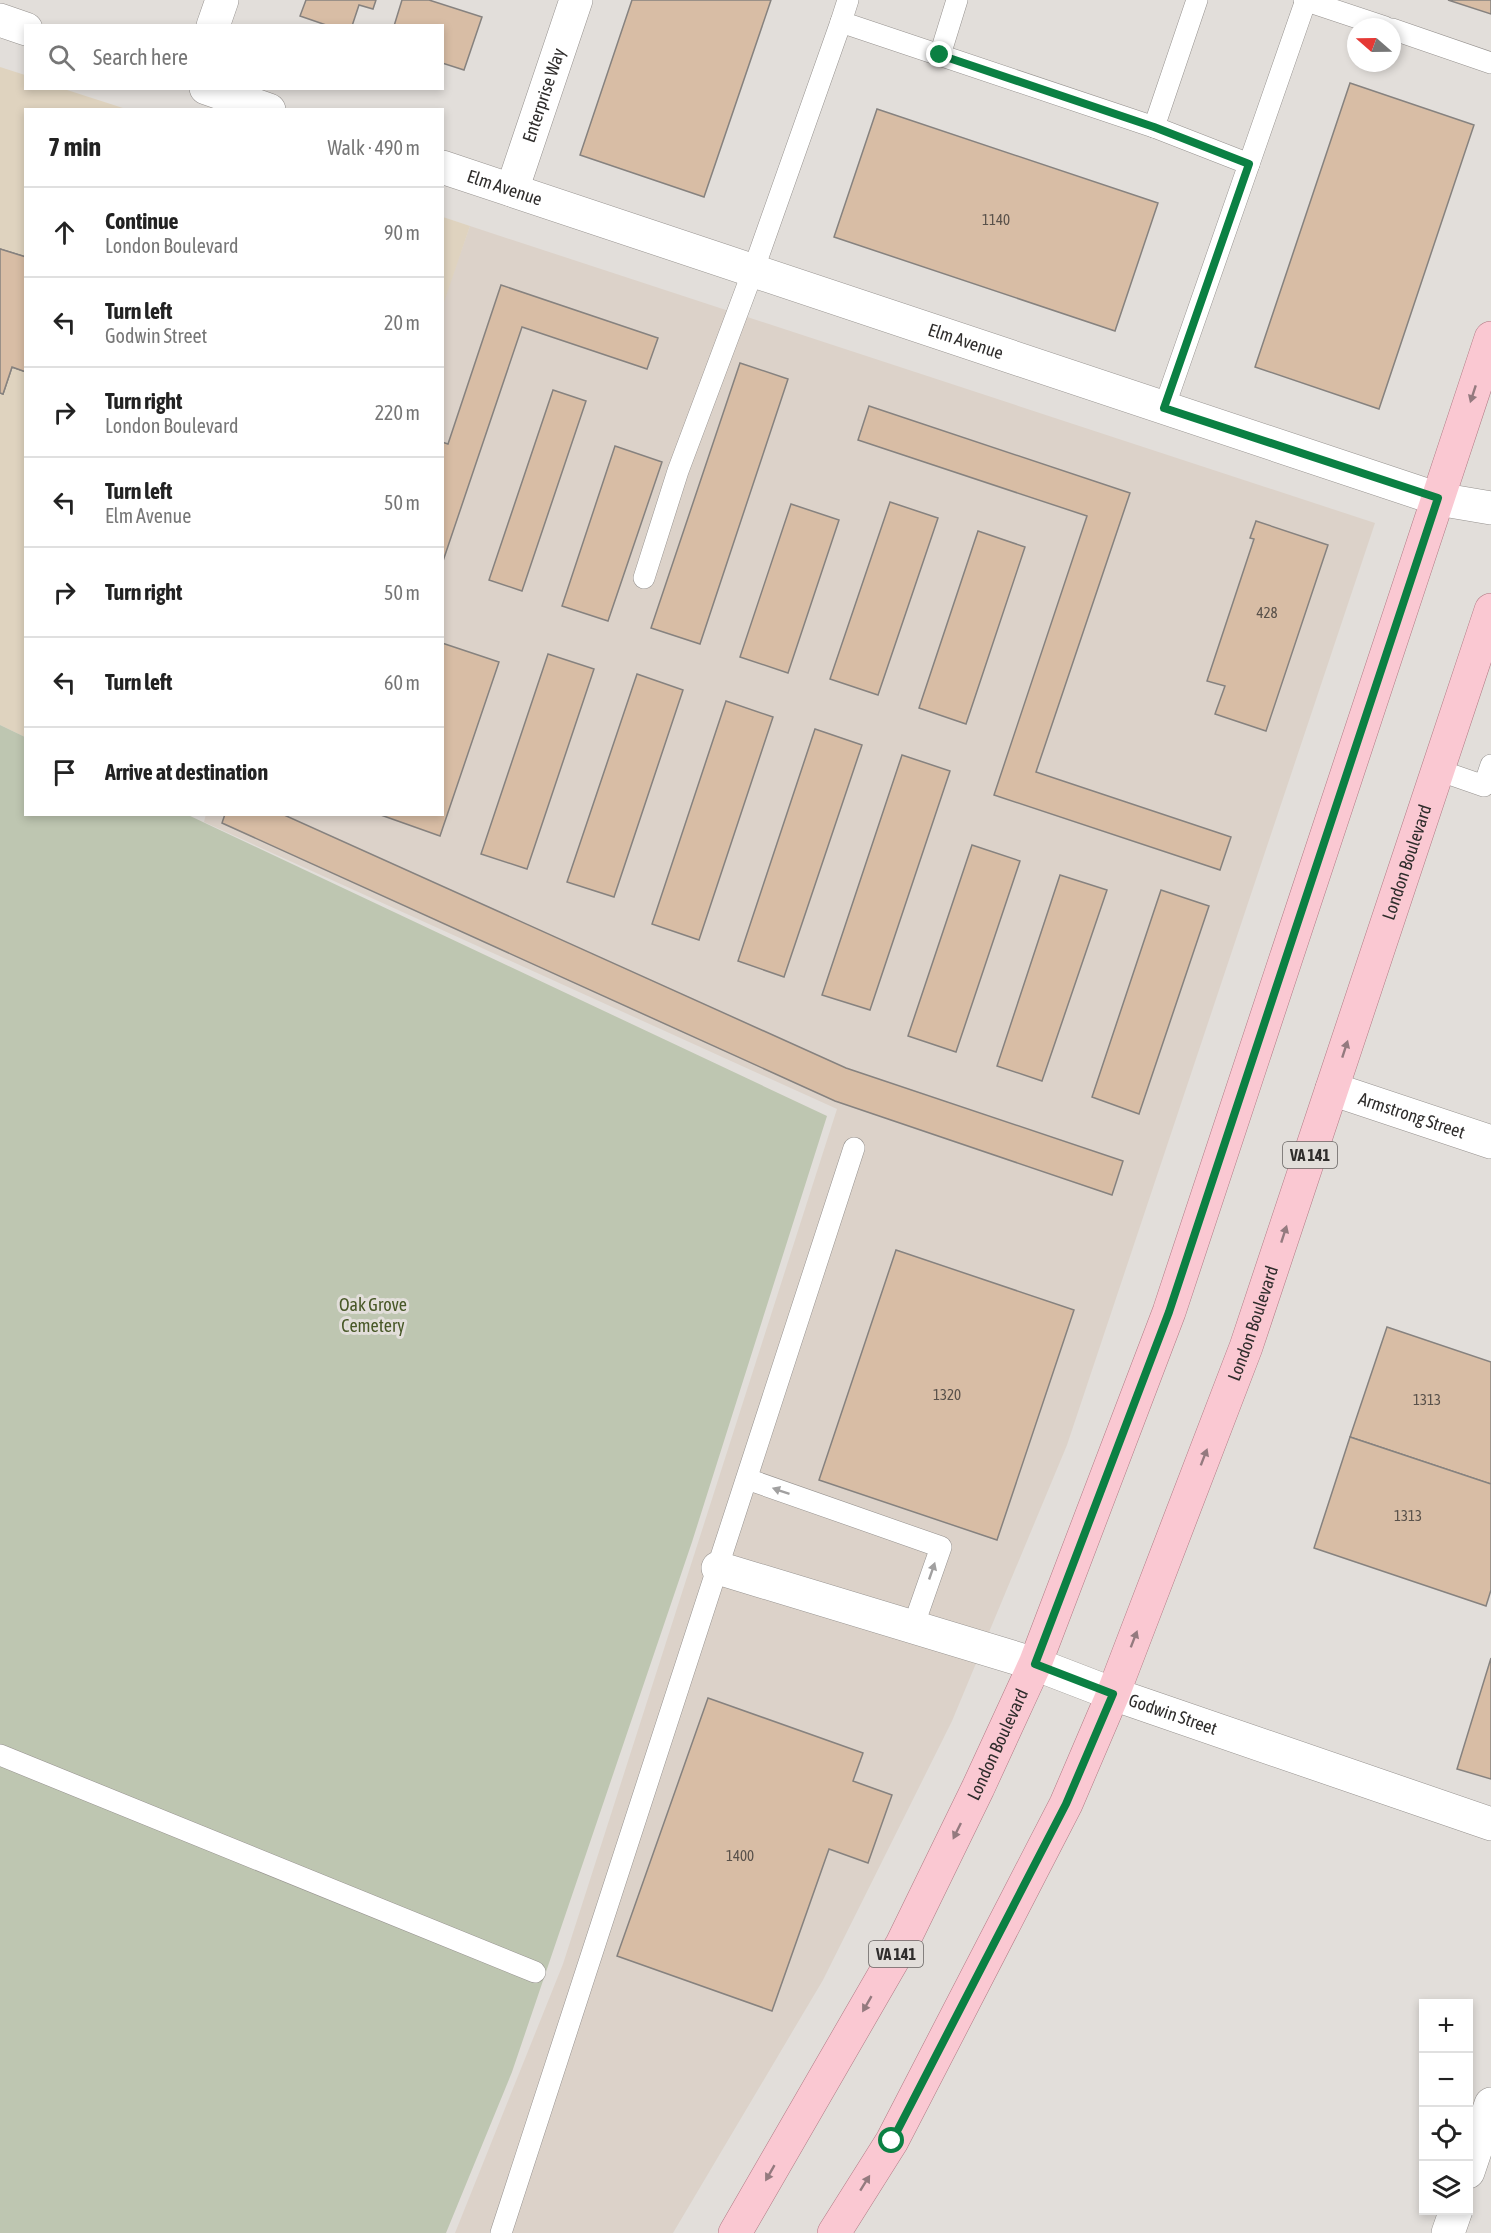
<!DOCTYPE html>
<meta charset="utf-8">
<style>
:root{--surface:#fff;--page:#f2f2f2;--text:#222;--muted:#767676;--line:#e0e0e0}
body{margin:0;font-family:"Asap Condensed",sans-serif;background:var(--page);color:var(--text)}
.controls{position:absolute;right:18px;bottom:18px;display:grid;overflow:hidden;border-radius:0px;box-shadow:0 3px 9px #0003}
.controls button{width:54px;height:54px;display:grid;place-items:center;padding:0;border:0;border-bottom:2px solid var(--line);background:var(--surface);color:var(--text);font:30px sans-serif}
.compass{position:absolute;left:1347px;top:18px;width:54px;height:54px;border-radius:50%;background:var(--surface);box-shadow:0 3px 9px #0003;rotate:290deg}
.stop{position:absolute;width:18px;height:18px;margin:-14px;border:4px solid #0b8043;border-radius:50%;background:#fff}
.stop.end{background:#0b8043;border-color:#fff;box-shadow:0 2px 6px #0008}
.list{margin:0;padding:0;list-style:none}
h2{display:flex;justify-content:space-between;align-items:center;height:78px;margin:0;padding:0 24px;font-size:26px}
h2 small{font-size:20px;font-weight:400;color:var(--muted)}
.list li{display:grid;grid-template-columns:39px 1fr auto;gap:18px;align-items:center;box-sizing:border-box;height:90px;padding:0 24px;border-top:2px solid var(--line)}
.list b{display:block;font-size:22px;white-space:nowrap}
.list p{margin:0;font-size:20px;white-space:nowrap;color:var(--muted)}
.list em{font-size:20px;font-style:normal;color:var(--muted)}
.icon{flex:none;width:33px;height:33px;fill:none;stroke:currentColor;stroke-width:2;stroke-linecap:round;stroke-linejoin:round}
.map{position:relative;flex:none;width:1491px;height:2233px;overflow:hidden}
.search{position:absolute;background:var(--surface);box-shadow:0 3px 9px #0003;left:24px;top:24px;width:420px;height:66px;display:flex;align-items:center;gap:15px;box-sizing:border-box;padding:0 21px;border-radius:0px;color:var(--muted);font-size:22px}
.panel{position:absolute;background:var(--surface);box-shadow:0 3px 9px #0003;left:24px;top:108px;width:420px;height:708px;border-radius:0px}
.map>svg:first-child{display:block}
.built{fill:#dcd2c9}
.education{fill:#dfd3bf}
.green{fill:#bec6b1}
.building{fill:#d8bda5;stroke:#86827f;stroke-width:1.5}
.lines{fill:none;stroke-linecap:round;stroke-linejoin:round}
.service-casing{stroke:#96928f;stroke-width:22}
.minor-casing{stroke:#96928f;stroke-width:34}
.secondary-casing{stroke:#96928f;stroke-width:34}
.primary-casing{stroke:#b07a84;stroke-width:34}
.service{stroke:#fff;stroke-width:21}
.minor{stroke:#fff;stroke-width:33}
.secondary{stroke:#fff;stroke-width:33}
.primary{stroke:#fac8d2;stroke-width:33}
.oneway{fill:#947a7f}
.oneway2{fill:#a1a0a0}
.route{stroke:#0b8043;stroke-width:8}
.labels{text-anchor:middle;stroke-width:6;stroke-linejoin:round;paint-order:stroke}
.number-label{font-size:15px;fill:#59514a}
.shield{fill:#e2deda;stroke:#656260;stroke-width:1.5}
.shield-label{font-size:16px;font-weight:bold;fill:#2f2d2c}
.street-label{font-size:18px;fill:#2f2d2c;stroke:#e2deda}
.park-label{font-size:18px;fill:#485827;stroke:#e2deda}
</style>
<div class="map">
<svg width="1491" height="2233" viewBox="0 0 1491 2233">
<rect width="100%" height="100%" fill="#e2deda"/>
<path class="built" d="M470,226L1375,523L1067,1445L952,1721L823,1980L673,2233H455L563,1964L837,1109L204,822L206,814H442V305Z"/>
<g class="education">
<path d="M0,67L25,75L26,88L64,89L126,109L26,110L25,737L0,725Z"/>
<path d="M443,217L470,226L443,305L442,217Z"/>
</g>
<path class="green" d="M0,725L25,737L26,814L188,815L827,1116L692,1542L512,2072L446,2233H0Z"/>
<g class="building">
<path d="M306,0H376L373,9L359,5L352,26H329L300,16Z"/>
<path d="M402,0H429L482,17L464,70L442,63V26H394Z"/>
<path d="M632,0H771L704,197L580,155Z"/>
<path d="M1448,0H1491V14Z"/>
<path d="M1350,83L1474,125L1379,409L1255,367Z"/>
<path d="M877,109L1158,203L1115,331L834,237Z"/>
<path d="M0,249L26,257V372L12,367L3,394L0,393Z"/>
<path d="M0,249L26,257V372L12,367L3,394L0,393Z"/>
<path d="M501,285L658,338L647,369L522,327L442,564V442L448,444Z"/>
<path d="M740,363L788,379L700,644L651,628Z"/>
<path d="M553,390L586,401L522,591L489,580Z"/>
<path d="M869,406L1130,493L1036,772L1231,837L1220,870L994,795L1087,516L858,440Z"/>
<path d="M615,446L662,462L608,621L562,606Z"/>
<path d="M890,502L938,518L878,695L830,679Z"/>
<path d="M791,504L839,520L788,673L740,657Z"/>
<path d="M1256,521L1328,545L1266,731L1215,714L1225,686L1207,681L1254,539L1250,538Z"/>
<path d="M978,531L1025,547L966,724L919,708Z"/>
<path d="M442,643L499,662L440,836L378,814H442Z"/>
<path d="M548,654L594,669L527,869L481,854Z"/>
<path d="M637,674L683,690L614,897L567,882Z"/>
<path d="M726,701L773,717L699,940L652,924Z"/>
<path d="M815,729L862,745L784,977L738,961Z"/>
<path d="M902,755L950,771L870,1010L822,995Z"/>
<path d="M225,814H282L846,1068L1123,1161L1112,1195L835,1101L222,823Z"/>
<path d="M972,845L1020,861L956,1052L908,1036Z"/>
<path d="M1060,875L1107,890L1042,1081L997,1066Z"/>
<path d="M1161,890L1209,906L1139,1114L1092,1097Z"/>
<path d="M896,1250L1074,1310L997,1540L819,1480Z"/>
<path d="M1387,1327L1491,1362V1484L1350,1437Z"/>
<path d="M1350,1437L1491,1484V1590L1486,1606L1314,1548Z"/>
<path d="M1491,1658V1779L1457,1769Z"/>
<path d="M708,1698L863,1753L853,1781L892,1795L868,1863L829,1849L772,2011L617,1956Z"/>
</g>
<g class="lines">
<defs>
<g id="service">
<path d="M848,0L841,22L1154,127L1197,0"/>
<path d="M1304,0L1385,27"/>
<path d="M1392,29L1491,63"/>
<path d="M940,55L957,0"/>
<path d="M1154,127L1249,164L1164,408"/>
<path d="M1249,164L1306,0"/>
<path d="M644,578L678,471L753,271L841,22"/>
<path d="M1438,770L1484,786L1491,765"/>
<path d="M747,1479L941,1547L913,1627"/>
<path d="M0,1755L535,1972"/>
<path d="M501,2233L854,1148"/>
</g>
<g id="minor">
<path d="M0,20L26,29"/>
<path d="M213,26L222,0"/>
<path d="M206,88L269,110"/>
<path id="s1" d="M442,167L1438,499"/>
<path id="s2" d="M512,190L576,0"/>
<path id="s3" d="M1332,1089L1491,1142"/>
<path id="s4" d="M718,1568L1035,1664L1113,1694L1491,1824"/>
<path d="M1468,2172L1491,2104"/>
<path d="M1448,2233L1456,2210"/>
</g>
<path id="secondary" d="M1438,499L1491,508"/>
<g id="primary">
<path id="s5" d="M735,2233L902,1944L978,1788L1035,1664L1169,1312L1491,338"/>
<path id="s6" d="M834,2233L892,2141L1016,1901L1066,1804L1113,1694L1246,1347L1491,610"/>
</g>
</defs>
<use href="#service" class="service-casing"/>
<use href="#minor" class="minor-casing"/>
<use href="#secondary" class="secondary-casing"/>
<use href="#primary" class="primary-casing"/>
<use href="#service" class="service"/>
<use href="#minor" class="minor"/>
<use href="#secondary" class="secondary"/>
<use href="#primary" class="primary"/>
</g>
<defs><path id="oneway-solid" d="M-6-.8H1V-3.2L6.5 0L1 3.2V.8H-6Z" transform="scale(1.5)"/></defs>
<g class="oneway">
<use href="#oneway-solid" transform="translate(1473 394) rotate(108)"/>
<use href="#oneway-solid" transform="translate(1345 1049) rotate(-72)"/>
<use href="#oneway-solid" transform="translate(1284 1234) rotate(-72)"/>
<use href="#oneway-solid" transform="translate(1204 1457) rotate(-69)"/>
<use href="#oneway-solid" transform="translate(1134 1639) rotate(-69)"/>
<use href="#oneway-solid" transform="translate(957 1831) rotate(116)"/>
<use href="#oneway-solid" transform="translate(867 2004) rotate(120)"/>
<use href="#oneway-solid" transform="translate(770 2173) rotate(120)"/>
<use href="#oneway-solid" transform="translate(865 2183) rotate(-58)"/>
</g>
<g class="oneway2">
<use href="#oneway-solid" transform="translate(781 1491) rotate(-161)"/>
<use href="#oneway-solid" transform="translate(932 1571) rotate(-71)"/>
</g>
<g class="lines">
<path class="route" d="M892,2141L1066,1804L1113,1694L1035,1664L1169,1312L1438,498L1164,408L1249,164L1154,127L940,55"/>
</g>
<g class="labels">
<g class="number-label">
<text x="996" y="225">1140</text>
<text x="1267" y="618">428</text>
<text x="947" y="1400">1320</text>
<text x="1427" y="1405">1313</text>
<text x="1408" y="1521">1313</text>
<text x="740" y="1861">1400</text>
</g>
<g class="shield">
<rect x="1283" y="1142" width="54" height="26" rx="4.5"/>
<rect x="869" y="1941" width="54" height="26" rx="4.5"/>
</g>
<g class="shield-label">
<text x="1310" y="1161">VA 141</text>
<text x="896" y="1960">VA 141</text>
</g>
<g class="street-label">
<text dy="6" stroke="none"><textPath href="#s2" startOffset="100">Enterprise Way</textPath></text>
<text dy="6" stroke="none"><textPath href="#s1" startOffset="66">Elm Avenue</textPath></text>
<text dy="6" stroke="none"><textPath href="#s1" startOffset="552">Elm Avenue</textPath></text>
<text dy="6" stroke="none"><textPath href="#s6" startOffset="1490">London Boulevard</textPath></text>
<text dy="6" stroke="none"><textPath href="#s3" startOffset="84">Armstrong Street</textPath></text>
<text dy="6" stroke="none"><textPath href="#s6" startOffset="1004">London Boulevard</textPath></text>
<text dy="6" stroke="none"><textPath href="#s4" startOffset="478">Godwin Street</textPath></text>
<text dy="6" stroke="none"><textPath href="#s5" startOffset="555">London Boulevard</textPath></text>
</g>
<g class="park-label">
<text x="373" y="1311">Oak Grove<tspan x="373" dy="21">Cemetery</tspan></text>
</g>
</g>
</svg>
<div class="controls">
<button>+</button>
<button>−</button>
<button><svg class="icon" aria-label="locate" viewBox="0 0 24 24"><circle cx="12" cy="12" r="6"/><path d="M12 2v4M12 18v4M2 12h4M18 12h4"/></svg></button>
<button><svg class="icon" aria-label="layers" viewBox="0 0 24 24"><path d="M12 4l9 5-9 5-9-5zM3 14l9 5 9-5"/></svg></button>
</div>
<svg class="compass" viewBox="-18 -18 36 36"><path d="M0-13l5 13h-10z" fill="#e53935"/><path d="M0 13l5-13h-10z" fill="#767676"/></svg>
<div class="stop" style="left:892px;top:2141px"></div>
<div class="stop end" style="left:940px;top:55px"></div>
<div class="search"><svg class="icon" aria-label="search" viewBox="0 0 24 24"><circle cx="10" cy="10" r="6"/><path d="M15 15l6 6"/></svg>Search here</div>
<section class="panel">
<h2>7 min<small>Walk · 490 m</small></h2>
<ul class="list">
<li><svg class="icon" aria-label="ahead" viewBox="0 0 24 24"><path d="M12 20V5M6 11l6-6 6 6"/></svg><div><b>Continue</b><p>London Boulevard</p></div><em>90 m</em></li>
<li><svg class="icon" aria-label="left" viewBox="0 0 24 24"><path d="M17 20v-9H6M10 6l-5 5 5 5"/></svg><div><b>Turn left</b><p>Godwin Street</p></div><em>20 m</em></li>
<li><svg class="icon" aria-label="right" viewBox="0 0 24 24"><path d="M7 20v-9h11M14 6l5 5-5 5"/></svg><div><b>Turn right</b><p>London Boulevard</p></div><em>220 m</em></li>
<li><svg class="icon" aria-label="left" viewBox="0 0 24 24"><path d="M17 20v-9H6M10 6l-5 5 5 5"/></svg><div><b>Turn left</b><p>Elm Avenue</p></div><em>50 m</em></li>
<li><svg class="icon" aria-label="right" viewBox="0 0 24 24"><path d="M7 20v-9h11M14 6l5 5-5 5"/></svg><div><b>Turn right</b></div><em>50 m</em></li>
<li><svg class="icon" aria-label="left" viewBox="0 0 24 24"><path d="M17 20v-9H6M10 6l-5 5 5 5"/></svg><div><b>Turn left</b></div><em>60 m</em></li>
<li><svg class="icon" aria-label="arrive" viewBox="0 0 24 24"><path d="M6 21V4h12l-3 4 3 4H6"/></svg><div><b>Arrive at destination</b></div></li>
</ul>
</section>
</div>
